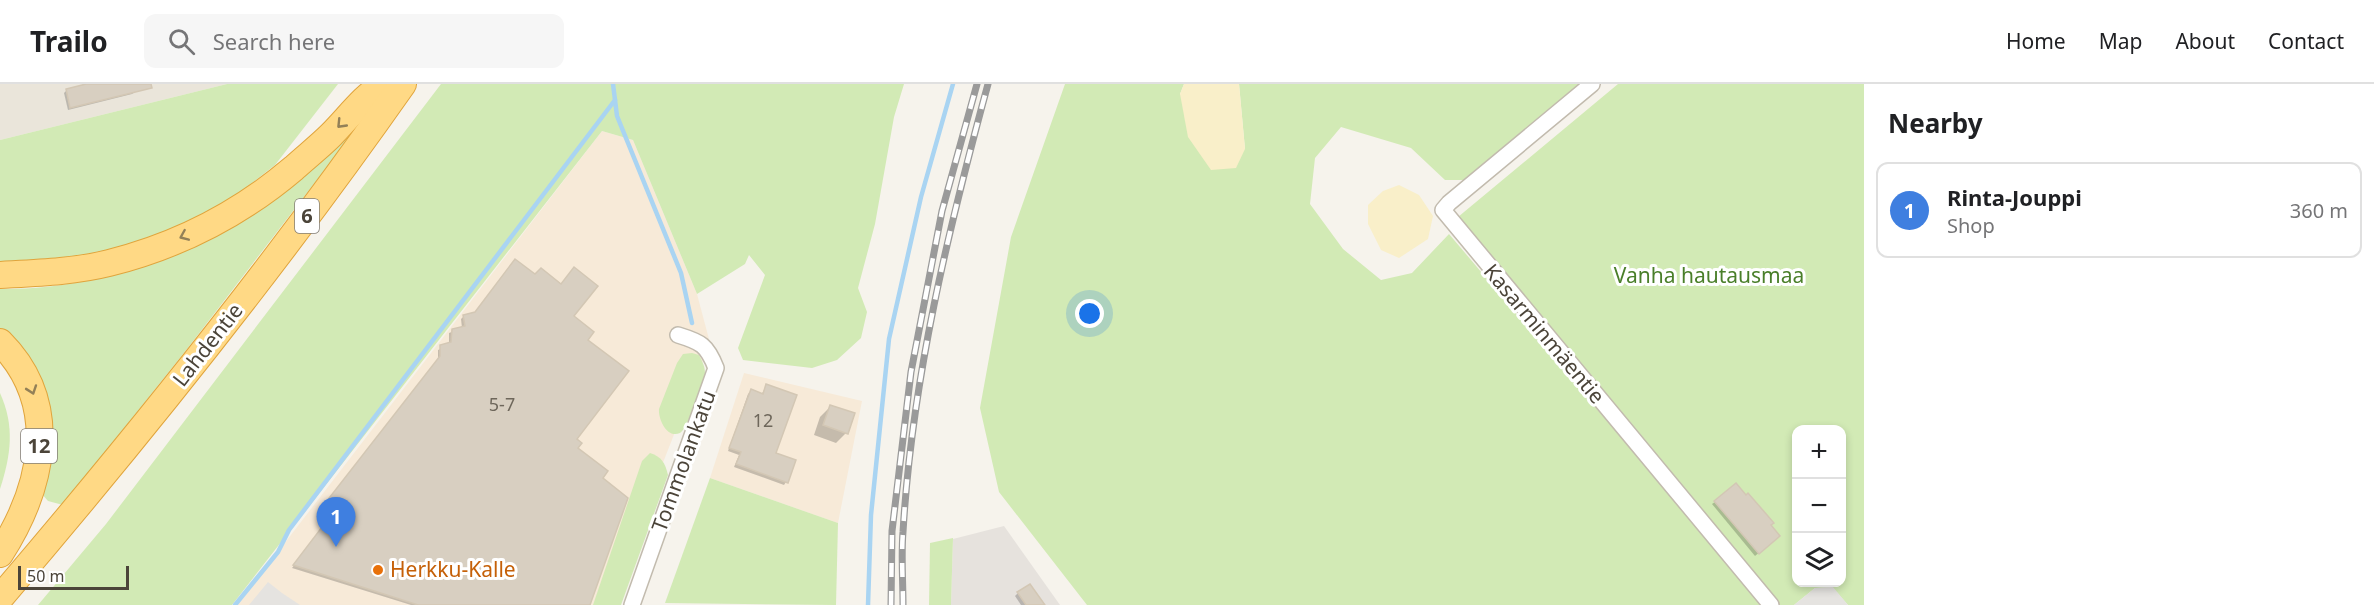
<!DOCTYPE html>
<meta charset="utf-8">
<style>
:root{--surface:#fff;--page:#f6f6f6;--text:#202124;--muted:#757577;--line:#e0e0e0;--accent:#fc3f1d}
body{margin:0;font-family:"Noto Sans",sans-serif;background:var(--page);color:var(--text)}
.controls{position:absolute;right:18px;bottom:18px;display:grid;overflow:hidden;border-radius:12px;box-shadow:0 3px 9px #0003}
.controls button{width:54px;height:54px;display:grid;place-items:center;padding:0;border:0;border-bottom:2px solid var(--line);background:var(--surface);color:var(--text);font:30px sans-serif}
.scale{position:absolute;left:18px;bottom:15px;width:111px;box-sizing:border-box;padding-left:6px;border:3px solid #4b4439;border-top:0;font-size:16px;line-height:21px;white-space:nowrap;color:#4b4439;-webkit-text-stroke:4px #fff;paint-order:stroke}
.you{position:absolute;left:1090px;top:230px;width:21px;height:21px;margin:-15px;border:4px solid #fff;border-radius:50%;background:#1a73e8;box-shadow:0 0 0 9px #1a73e833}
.badge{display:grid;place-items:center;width:39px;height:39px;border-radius:50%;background:var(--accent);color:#fff;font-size:20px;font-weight:700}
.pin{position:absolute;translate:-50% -50px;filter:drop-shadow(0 2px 3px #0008)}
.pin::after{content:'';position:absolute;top:32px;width:21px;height:18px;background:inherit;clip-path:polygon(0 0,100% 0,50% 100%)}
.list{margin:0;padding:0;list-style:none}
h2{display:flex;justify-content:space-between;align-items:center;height:78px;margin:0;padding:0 24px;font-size:26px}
h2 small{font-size:20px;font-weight:400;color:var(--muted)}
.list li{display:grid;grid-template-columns:39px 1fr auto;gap:18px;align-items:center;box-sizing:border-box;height:96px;margin:0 12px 12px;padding:0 12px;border:2px solid var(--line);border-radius:12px}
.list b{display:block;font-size:22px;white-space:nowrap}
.list p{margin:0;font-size:20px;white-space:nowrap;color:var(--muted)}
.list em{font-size:20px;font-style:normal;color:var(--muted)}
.icon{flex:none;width:33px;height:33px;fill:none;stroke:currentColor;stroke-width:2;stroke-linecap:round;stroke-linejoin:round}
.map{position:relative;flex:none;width:1864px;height:521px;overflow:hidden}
header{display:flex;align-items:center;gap:36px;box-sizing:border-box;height:84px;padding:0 30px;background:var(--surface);border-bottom:2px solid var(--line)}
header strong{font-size:28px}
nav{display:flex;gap:33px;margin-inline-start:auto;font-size:21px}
.search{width:420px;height:54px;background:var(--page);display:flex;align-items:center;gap:15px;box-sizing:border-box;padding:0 21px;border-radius:12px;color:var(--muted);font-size:22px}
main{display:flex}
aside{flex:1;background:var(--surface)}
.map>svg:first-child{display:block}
.residential{fill:#eae5da}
.commercial{fill:#f7ead8}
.industrial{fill:#e6e2dd}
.green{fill:#d2eab5;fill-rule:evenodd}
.sand{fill:#f9efc9}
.parking{fill:#e5e3e0}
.shadow{fill:#0003}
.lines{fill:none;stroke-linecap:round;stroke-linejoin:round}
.stream{stroke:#a9d4f2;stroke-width:4.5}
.building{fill:#d8cfc1;stroke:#d3c7b4;stroke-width:1.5}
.minor-casing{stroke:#c2bbae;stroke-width:18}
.trunk-casing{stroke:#e0a43c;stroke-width:28}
.minor{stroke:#fff;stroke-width:15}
.trunk{stroke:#ffd985;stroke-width:26}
.rail-casing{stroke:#9a9a9a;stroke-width:7}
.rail{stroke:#fff;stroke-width:4.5;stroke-dasharray:14;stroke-linecap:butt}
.oneway{stroke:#938057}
.food-dot{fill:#e8710a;stroke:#fff;stroke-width:2}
.labels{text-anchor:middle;stroke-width:6;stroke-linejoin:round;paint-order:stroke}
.number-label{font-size:18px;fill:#6e675b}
.shield{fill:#fff;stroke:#817c74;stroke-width:1.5}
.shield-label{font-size:20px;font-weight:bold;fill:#4b4439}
.park-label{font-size:21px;fill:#4a7f2a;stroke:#fff}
.street-label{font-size:21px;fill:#4b4439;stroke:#fff}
.food-label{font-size:21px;fill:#c56008;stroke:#fff;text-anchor:start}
</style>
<header>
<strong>Trailo</strong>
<div class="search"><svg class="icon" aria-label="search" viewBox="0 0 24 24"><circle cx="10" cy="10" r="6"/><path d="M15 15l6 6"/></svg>Search here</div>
<nav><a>Home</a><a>Map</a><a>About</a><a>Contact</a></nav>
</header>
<main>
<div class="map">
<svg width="1864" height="521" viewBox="0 0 1864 521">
<rect width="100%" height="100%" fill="#f6f3ec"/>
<path class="residential" d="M0,0H227L0,56Z"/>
<g class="commercial">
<path d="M602,47L633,56L697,210L710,259L607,521H237Z"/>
<path d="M744,289L862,317L838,439L710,394Z"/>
</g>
<path class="industrial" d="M1004,442L1060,521H951L953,455Z"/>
<g class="green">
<path d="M227,0H338L275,81L238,110L198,133L156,152L72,177L0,183V56Z"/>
<path d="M441,0H904L894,33L875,140L858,204L867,228L861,254L837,276L812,284L743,276L738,264L765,191L749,171L745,180L697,210L633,56L602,47L232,521H38L106,440Z"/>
<path d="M1065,0H1184L1180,10L1245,65L1239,0H1580L1465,96H1445L1411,64L1341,43L1315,74L1310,120L1343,165L1381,196L1412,189L1449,150L1763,521H1087L999,408L980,324L1011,153Z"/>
<path d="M1618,0H1864V521H1848L1832,503L1815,504L1794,521H1780L1458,133ZM1796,346H1842V498H1796Z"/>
<path d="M373,23L187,265L63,421L48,417L41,409L47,381L0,249V205C106,206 212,165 295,99C323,77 347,48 373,23Z"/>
<path d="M692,269L699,271C702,277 705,282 705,289C705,297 686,347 680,349C667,355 658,335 659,325L677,279L683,270Z"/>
<path d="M0,309C15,342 11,371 0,405Z"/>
<path d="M650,369C662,373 665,379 668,391L621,521H593L642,377Z"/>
<path d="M710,394L838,439L836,521L665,519Z"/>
<path d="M953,454L951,521H929L930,459Z"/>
</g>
<g class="sand">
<path d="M1184,0H1239L1245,65L1236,84L1211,86L1188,53L1180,10Z"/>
<path d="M1399,101L1419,111L1433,132L1428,155L1399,174L1381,166L1368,140V121L1383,107Z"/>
</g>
<g class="parking">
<path d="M268,498L282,509L300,521H249Z"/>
<path d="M1833,503L1848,521H1794L1815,504Z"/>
</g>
<g class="shadow">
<path d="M93,0H133L135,8L132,10L68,26L64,9L67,6Z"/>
<path d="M464,232H572L586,256L575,355L576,364L601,394L587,521H411L292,484L328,438L317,430L438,276V266L449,261V249L462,244L461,235Z"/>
<path d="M767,301L774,370L786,398L784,401L734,383L739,371L728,367L748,310L751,307L761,311Z"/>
<path d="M830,323L846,349L836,359L814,351L820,333Z"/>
<path d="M1715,418L1770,441L1775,455L1755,472L1712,420Z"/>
<path d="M1018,509L1043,521H1021L1015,512Z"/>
</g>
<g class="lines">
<g class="stream">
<path d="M613,0L617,32L681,189L692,239"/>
<path d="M235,521L278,468L289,446L615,16"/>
<path d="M868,521L871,431L889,255L921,113L953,0"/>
</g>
</g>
<g class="building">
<path d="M86,0H151L152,4L70,24L66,5Z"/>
<path d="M515,175L535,190L541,184L561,200L574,183L598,202L574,232L594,248L588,256L629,287L577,355L582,359L578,364L608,387L603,394L628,414L590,521H418L293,481L329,434L319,427L440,272V261L451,258L452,245L465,242L463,231L475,228Z"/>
<path d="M766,300L797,311L776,369L796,376L788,399L736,380L741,368L729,364L751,305L763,310Z"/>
<path d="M830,321L855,329L848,350L823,341Z"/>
<path d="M1736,399L1746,411L1748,409L1774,439L1771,441L1780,452L1759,470L1714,417Z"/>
<path d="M1030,500L1045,521H1026L1017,508Z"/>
</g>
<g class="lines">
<defs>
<g id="minor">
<path d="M1592,0L1449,119L1443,126L1771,521"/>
<path d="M632,521L716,284C707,261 701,258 678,251"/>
</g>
<g id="trunk">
<path d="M0,191C36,189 73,188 109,179C177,162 241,129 294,84C306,73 320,62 331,51C348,34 364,12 384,0"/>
<path d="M0,258C62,320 43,403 0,470"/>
<path d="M0,514C142,348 278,178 403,0"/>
</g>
</defs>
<use href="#minor" class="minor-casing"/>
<use href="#trunk" class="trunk-casing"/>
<use href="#minor" class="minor"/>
<use href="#trunk" class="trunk"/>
<defs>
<g id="rail">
<path d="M891,521L892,447L911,288L942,127L977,0"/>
<path d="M903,521C903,497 901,472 903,448C912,295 948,147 988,0"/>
</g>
</defs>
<use href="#rail" class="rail-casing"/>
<use href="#rail" class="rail"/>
</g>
<defs><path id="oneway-chevron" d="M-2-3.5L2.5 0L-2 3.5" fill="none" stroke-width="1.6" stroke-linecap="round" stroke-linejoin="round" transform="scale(1.5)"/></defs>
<g class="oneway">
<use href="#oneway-chevron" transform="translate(341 40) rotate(134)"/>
<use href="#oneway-chevron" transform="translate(184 152) rotate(157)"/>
<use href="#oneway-chevron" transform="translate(32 306) rotate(71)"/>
</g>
<circle class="food-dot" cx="378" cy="486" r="6"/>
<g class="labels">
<g class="number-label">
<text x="502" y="327">5-7</text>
<text x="763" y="343">12</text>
</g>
<g class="shield">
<rect x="295" y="115" width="24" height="34" rx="4.5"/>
<rect x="21" y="345" width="36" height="34" rx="4.5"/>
</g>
<g class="shield-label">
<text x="307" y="139">6</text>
<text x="39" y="369">12</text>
</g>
<g class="park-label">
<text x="1709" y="199">Vanha hautausmaa</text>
</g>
<g class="street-label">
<text transform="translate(1544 250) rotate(50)" y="7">Kasarminmäentie</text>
<text transform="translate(208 261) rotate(-52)" y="7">Lahdentie</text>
<text transform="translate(684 377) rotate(-70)" y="7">Tommolankatu</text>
</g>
<g class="food-label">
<text x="390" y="493">Herkku-Kalle</text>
</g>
</g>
</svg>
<div class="controls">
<button>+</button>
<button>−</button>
<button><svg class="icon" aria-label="layers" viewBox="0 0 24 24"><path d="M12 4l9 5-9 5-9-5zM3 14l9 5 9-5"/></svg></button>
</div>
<div class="scale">50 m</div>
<div class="you"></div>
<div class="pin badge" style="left:336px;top:463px;background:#3f7fe0">1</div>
</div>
<aside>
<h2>Nearby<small></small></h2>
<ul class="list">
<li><span class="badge" style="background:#3f7fe0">1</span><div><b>Rinta-Jouppi</b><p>Shop</p></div><em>360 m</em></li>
</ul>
</aside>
</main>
